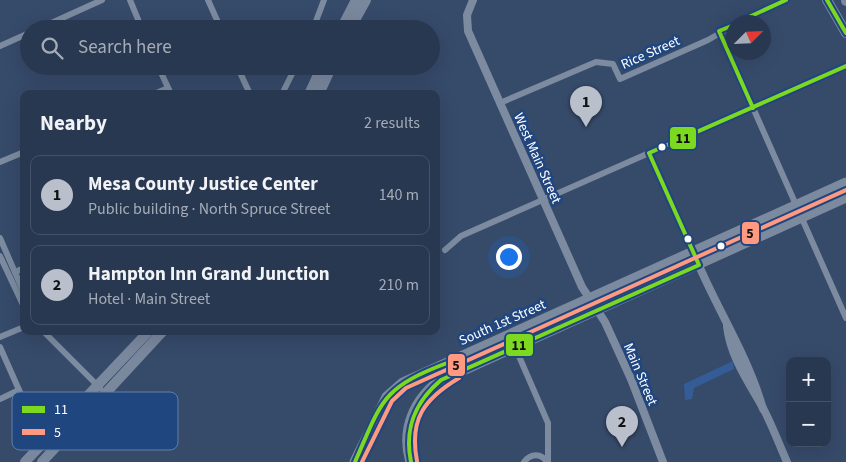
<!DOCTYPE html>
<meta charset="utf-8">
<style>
:root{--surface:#283850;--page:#34435a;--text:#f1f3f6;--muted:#a5acb7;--line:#445267;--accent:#b9c0cb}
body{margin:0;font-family:"Source Sans 3",sans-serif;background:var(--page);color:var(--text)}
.controls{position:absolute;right:15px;bottom:15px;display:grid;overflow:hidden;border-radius:10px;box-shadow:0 5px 20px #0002}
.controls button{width:45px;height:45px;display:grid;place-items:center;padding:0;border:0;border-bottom:1px solid var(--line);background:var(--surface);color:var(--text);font:25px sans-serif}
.compass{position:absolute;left:726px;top:15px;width:45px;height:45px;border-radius:50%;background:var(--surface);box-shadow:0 5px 20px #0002;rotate:66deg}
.you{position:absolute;left:508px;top:256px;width:18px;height:18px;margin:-12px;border:4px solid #fff;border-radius:50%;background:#1a73e8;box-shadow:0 0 0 8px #1a73e833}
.badge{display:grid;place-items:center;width:32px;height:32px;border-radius:50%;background:var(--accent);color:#111;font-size:16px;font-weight:700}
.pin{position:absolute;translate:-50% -41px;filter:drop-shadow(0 1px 2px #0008)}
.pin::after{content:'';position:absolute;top:26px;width:18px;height:15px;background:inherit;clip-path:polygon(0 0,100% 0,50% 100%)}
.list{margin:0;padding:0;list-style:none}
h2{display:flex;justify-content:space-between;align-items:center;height:65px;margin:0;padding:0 20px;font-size:21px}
h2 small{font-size:16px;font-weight:400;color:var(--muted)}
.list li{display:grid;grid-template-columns:32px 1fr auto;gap:15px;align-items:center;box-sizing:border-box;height:80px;margin:0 10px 10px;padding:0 10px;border:1px solid var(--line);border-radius:10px}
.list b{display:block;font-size:19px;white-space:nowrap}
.list p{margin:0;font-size:16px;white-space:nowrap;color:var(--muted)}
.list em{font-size:16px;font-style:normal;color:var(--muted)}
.icon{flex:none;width:28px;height:28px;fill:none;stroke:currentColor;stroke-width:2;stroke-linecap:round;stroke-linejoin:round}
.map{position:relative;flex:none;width:846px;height:462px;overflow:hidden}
.search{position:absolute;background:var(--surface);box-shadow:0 5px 20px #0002;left:20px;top:20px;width:420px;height:55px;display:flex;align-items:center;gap:12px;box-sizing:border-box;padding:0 18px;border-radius:28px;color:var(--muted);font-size:19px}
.panel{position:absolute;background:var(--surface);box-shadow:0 5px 20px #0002;left:20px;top:90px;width:420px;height:245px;border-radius:10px}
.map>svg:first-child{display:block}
.green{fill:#345c97}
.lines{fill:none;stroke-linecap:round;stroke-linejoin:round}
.minor{stroke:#7c8ba0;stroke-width:6}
.tertiary{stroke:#7c8ba0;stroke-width:8}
.primary{stroke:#7a889e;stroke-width:10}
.trunk{stroke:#7c8a9f;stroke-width:11}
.bus-1-casing{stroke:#204680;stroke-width:8}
.bus-2-casing{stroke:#204680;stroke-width:8}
.bus-1{stroke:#7cd920;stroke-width:4}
.bus-2{stroke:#ff9980;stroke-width:4}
.bus-dot{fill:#fff;stroke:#204680;stroke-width:2}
.labels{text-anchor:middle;stroke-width:5;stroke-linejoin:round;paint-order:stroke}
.street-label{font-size:14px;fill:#fff;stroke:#204680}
.key{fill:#204680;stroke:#637ea6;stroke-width:1}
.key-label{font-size:14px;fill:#fff}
.line-badge{stroke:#204680;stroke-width:2}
.pale-badge-label{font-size:14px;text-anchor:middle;font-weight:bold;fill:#111}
</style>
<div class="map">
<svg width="846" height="462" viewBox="0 0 846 462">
<rect width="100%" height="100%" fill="#364a6a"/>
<path class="green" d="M733,361L734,369L694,388L692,399L685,400L684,384Z"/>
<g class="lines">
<g class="minor">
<path d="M130,0L142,29"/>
<path d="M208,0L221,29"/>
<path d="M738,22L786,0"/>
<path d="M38,29L102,0"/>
<path d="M313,29L324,0"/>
<path d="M719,31L846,318"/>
<path d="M0,46L29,33"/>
<path d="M158,66L171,94"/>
<path d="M237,66L250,94"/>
<path d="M154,94L168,88"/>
<path d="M282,94L296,66"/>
<path d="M500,103L596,62L613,64L620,79L708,40L734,25"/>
<path d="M649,153L693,251"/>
<path d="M0,162L24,152"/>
<path d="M0,238L24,293"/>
<path d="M445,250L461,236L846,66"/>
<path d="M0,256L24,307"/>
<path d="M15,272L24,268"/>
<path d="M43,331L100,388"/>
<path d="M0,337L24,327"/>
<path d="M0,347L31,417"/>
<path d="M515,347L548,423V462"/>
<path d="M0,399L19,390"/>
<path d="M524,462C531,453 541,453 547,462"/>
</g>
<g class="tertiary">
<path d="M473,0L467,15L468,31L582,287L605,322L631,379L663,462"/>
<path d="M697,261C718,311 748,356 763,409"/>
<path d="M727,326C730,356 749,383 763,408C772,425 779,444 787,462"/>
</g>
<g class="primary">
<path d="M827,0L846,33"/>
<path d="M846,0V1"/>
<path d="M341,29L356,0"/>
<path d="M350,29L366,0"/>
<path d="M309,94L322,66"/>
<path d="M319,94L332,66"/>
<path d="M25,462L149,331"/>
<path d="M42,462L163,331"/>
</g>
<g class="trunk">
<path d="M355,462L387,397L403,383L846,183"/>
<path d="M411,462C401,429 415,399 441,380L846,197"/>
</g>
<defs>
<g id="bus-1">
<path d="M827,0L846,33"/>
<path d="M738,22L786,0"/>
<path d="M734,25L719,31L753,108"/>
<path d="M355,462C382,401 381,388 447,363"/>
<path d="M411,462C404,428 415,402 441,380L699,265L649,153L846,66"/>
</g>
<g id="bus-2">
<path d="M417,461C409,419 424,399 459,378"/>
<path d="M362,462L392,401L406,388L846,190"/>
</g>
</defs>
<use href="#bus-1" class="bus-1-casing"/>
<use href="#bus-2" class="bus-2-casing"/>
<use href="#bus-1" class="bus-1"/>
<use href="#bus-2" class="bus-2"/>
</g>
<g class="bus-dot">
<circle cx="662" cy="147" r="4.5"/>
<circle cx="688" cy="239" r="4.5"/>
<circle cx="721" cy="246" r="4.5"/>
</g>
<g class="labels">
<g class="street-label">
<text transform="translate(650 52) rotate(-24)" y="5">Rice Street</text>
<text transform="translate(538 158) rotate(66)" y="5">West Main Street</text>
<text transform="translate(502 322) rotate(-24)" y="5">South 1st Street</text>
<text transform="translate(641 374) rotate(67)" y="5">Main Street</text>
</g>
</g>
<rect x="12" y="392" width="166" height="58" rx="8" class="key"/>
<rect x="22" y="406" width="23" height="7" fill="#7cd920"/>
<rect x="22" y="429" width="23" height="6" fill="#ff9980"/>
<g class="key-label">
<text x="54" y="414">11</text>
<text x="54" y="437">5</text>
</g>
<g class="line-badge">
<rect x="669" y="126" width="28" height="24" rx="5" fill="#7cd920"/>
<rect x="741" y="221" width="19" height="24" rx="5" fill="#ff9980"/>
<rect x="505" y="333" width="29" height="24" rx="5" fill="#7cd920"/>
<rect x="447" y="353" width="19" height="24" rx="5" fill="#ff9980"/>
</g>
<g class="pale-badge-label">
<text x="683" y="143">11</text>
<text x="750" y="238">5</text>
<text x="519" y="350">11</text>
<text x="456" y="370">5</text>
</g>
</svg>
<div class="controls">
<button>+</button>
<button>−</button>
</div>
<svg class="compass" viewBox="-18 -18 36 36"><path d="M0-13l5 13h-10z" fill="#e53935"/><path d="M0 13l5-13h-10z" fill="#a5acb7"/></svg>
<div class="you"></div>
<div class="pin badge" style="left:586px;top:127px">1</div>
<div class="pin badge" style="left:622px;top:447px">2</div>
<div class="search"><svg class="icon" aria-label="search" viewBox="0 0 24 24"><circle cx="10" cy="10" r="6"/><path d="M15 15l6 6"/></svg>Search here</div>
<section class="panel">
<h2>Nearby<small>2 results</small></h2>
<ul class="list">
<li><span class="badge">1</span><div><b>Mesa County Justice Center</b><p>Public building · North Spruce Street</p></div><em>140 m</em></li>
<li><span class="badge">2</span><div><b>Hampton Inn Grand Junction</b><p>Hotel · Main Street</p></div><em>210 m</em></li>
</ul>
</section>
</div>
